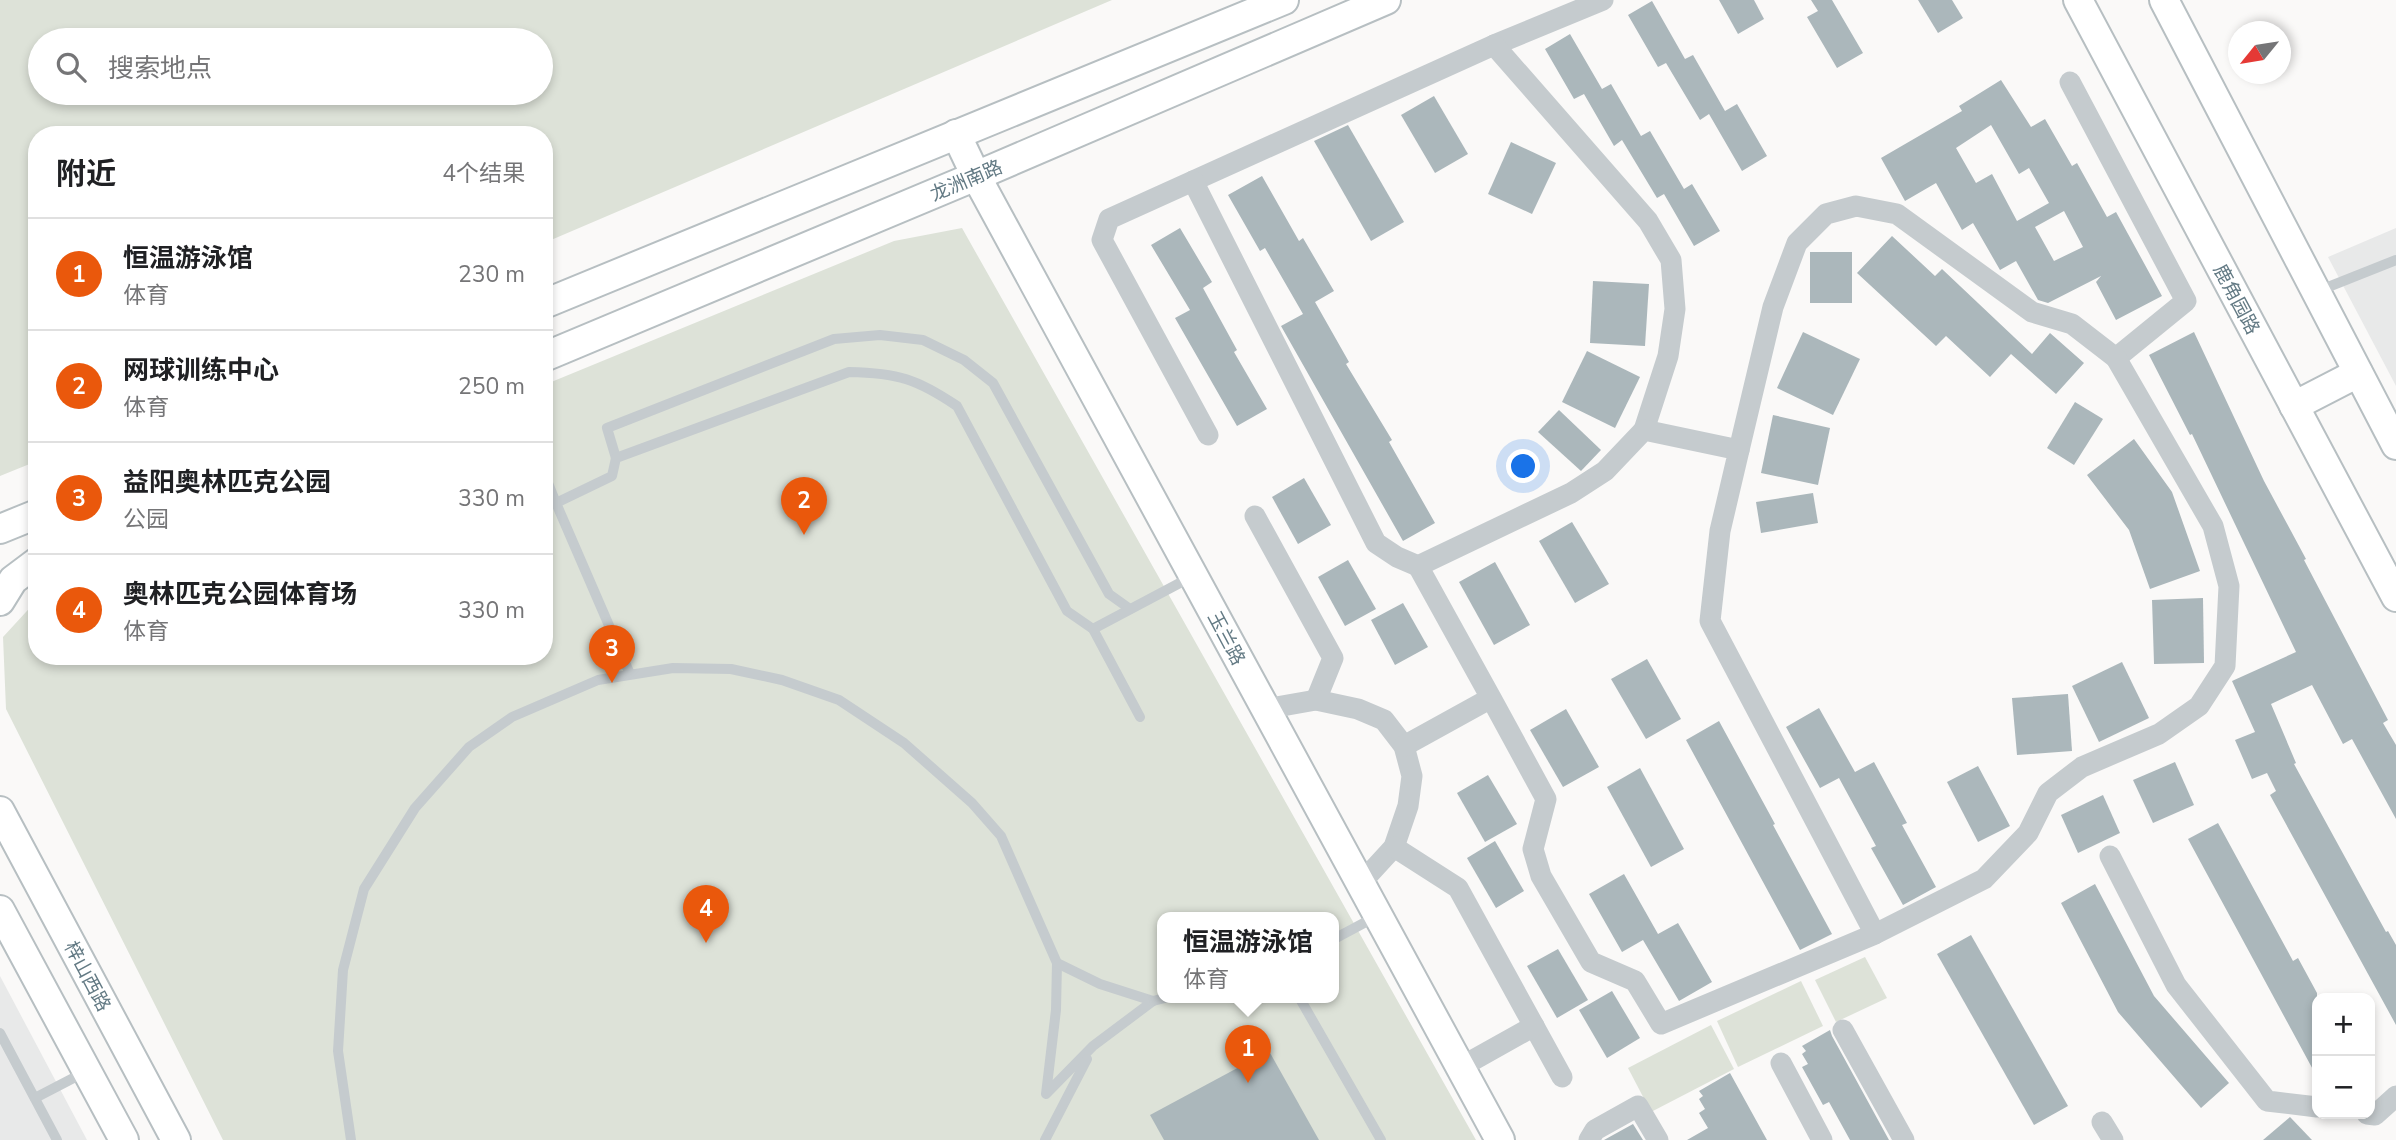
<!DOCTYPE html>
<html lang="zh">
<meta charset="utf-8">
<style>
:root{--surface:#fff;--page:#f6f6f6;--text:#202124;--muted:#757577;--line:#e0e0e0;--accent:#ea580c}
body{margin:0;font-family:"Nunito Sans","Noto Sans SC",sans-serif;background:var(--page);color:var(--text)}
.controls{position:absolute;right:21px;bottom:21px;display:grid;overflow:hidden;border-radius:14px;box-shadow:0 4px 10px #0003}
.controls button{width:63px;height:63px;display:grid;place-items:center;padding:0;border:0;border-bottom:2px solid var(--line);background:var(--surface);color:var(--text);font:35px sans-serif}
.compass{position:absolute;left:2228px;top:21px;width:63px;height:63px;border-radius:50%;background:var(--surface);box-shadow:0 4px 10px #0003;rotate:240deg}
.you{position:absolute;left:1524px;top:467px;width:24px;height:24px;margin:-18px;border:5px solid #fff;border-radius:50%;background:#1a73e8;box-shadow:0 0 0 10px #1a73e833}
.badge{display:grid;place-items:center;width:46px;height:46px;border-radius:50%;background:var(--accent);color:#fff;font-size:23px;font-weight:700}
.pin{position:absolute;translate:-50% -58px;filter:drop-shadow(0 2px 4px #0008)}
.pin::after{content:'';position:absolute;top:37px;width:24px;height:21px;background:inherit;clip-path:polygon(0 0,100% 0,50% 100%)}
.popup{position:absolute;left:1157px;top:912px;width:182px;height:91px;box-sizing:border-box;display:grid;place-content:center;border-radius:14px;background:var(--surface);filter:drop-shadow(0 2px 5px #0005);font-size:23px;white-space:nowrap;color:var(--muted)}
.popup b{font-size:26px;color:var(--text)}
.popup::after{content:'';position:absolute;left:50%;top:100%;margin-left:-14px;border:14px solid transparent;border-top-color:var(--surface)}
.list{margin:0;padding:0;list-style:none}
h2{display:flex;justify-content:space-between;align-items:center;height:91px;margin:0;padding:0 28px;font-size:30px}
h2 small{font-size:23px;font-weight:400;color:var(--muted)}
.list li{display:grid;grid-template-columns:46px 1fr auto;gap:21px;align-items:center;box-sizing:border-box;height:112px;padding:0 28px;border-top:2px solid var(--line)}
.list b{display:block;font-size:26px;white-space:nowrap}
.list p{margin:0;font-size:23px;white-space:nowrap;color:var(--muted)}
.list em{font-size:23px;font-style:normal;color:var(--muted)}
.icon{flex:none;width:38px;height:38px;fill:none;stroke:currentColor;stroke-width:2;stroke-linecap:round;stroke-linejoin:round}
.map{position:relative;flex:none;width:2396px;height:1140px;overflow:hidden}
.search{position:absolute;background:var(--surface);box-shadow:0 4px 10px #0003;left:28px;top:28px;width:525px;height:77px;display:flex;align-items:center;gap:18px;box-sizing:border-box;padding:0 24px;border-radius:38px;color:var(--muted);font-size:26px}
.panel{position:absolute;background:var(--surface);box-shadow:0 4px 10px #0003;left:28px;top:126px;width:525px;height:539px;border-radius:28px}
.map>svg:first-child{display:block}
.built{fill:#e8e9e9}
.green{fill:#dde2d8;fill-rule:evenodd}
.building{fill:#abb7bb;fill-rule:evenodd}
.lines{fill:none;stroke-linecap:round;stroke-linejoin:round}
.secondary-casing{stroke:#b7bfc2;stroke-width:32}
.lane{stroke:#c5cbce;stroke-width:10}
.street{stroke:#c5cbce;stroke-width:21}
.secondary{stroke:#fff;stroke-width:28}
.labels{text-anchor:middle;stroke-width:7;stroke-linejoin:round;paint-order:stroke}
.street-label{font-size:19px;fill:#637a84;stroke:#fff}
</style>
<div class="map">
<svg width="2396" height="1140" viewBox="0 0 2396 1140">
<rect width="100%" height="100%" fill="#faf9f8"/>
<g class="built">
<path d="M2396,228V386L2328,257Z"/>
<path d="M0,976L87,1140H0Z"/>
</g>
<g class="green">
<path d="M0,0H1112L544,243V135H37V461L0,476ZM541,40V93H40V40Z"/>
<path d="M962,228L1476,1140H223L6,709L3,637L37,600V656H544V385L894,241ZM1162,917H1334V997H1162Z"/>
<path d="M1865,957L1887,998L1836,1022L1815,980Z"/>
<path d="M1801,981L1823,1026L1738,1067L1717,1021Z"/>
<path d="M1711,1025L1734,1069L1651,1112L1628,1068Z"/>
</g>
<g class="building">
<path d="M1719,0H1754L1764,19L1738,34Z"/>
<path d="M1811,0H1832L1863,53L1837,68L1807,17L1818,11Z"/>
<path d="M1918,0H1952L1963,18L1938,33Z"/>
<path d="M1652,1L1685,59L1693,55L1725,111L1737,104L1767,156L1742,171L1709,114L1700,120L1666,63L1658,67L1628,15Z"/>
<path d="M1570,34L1602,89L1611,84L1641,136L1650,131L1684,189L1692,184L1720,231L1694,246L1664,194L1657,198L1622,140L1614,146L1584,94L1574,99L1545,49Z"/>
<path d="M2001,80L2031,127L2045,119L2072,166L2077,163L2107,217L2116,212L2162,296L2116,320L2096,282L2101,276L2048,303L2038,300L2016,261L2000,270L1973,223L1962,230L1936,183L1905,201L1881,158L1962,111L1959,106ZM1991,125L2019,174L2029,168L2049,203L2017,221L1992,174L1976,183L1956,148ZM2064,211L2083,247L2054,261L2035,227Z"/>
<path d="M1434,96L1468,154L1435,173L1401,115Z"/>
<path d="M1348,125L1404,222L1371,241L1314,141Z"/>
<path d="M1511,142L1556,163L1532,214L1488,194Z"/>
<path d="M1262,176L1299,241L1303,238L1334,291L1315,302L1349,362L1346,364L1392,440L1389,442L1435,523L1403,541L1281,326L1303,314L1265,248L1260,251L1228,195Z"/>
<path d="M1180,228L1212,282L1203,288L1237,350L1234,352L1267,409L1237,426L1175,318L1190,310L1151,245Z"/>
<path d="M1892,236L1935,276L1942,269L2032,354L2050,333L2084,363L2056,394L2011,354L1990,377L1946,336L1936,346L1857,273Z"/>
<rect x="1810" y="252" width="42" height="51"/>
<path d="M1593,281L1649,284L1645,346L1590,343Z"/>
<path d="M1803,332L1860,359L1833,415L1777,388Z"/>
<path d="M2194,332L2264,481L2306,559L2304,560L2388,720L2383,723L2396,745V819L2352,739L2343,744L2312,685L2271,704L2296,763L2294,764L2386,932L2388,931L2396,945V1025L2270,795L2276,791L2267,773L2252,779L2235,740L2255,732L2232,681L2296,652L2192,434L2190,435L2149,355Z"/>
<path d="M1587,351L1640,377L1615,428L1562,402Z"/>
<path d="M2075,402L2103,419L2074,465L2047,448Z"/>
<path d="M1559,410L1601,450L1581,471L1538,432Z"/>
<path d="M1773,415L1830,428L1818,485L1761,473Z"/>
<path d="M2134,439L2172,492L2200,571L2150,589L2129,530L2087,475Z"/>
<path d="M1304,478L1331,525L1298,544L1272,497Z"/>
<path d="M1813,493L1818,523L1761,533L1756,502Z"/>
<path d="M1572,522L1609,584L1575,603L1539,541Z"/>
<path d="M1348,560L1376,609L1345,626L1318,577Z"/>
<path d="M1495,562L1530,625L1494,645L1459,582Z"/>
<path d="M2203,598L2204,663L2154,664L2152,600Z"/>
<path d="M1403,603L1428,647L1395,665L1371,620Z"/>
<path d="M1647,659L1681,719L1646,739L1611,679Z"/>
<path d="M2122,662L2149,718L2099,742L2072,686Z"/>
<path d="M2068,694L2072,751L2017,755L2012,698Z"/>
<path d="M1819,708L1855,772L1874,762L1907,823L1902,825L1936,887L1903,905L1871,848L1876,846L1839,778L1820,788L1786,727Z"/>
<path d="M1566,709L1599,767L1563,787L1530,730Z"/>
<path d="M1719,721L1775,824L1773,825L1832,934L1800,950L1686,740Z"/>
<path d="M2175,762L2194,805L2153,823L2133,780Z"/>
<path d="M1978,766L2010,826L1978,842L1947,782Z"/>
<path d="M1640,768L1684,849L1651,867L1607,787Z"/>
<path d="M1488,775L1517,824L1485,842L1457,793Z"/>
<path d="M2103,795L2120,833L2078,853L2061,815Z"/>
<path d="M2218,823L2293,961L2298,958L2317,993V1077L2188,839Z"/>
<path d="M1495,841L1524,891L1496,908L1467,858Z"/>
<path d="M1624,874L1658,934L1678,923L1712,982L1679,1001L1643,940L1622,952L1589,894Z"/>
<path d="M2095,884L2154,996L2229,1083L2201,1108L2118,1012L2061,903Z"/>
<path d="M1971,935L2068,1106L2034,1125L1937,954Z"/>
<path d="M1558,949L1588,1000L1557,1018L1527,966Z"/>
<path d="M1612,991L1640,1038L1607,1058L1579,1010Z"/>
<path d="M1830,1030L1832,1036L1889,1140H1850L1829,1102L1823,1105L1802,1067L1808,1064L1802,1054L1806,1051L1802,1046Z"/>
<path d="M1269,1051L1319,1140H1164L1150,1115Z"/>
<path d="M1730,1073L1767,1140H1687L1708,1128L1699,1113L1705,1109L1699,1099L1703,1096L1699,1091Z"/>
<path d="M2290,1117L2312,1140H2263Z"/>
<path d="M1633,1124L1643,1140H1604Z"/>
</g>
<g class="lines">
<defs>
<g id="secondary">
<path d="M2078,0L2396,597"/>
<path d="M2164,0L2396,445"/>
<path d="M956,134L976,176L1500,1140"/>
<path d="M544,304L1284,0"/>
<path d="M544,357L976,176L1386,0"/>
<path d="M2294,406L2358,373"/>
<path d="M0,529L37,514"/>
<path d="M0,601L13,580L37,562"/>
<path d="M0,811L176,1140"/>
<path d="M0,910L124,1140"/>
</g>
</defs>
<use href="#secondary" class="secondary-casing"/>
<g class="lane">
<path d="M2318,291L2396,260"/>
<path d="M616,458L607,428L834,339L880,335L923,340L964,360L993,383L1109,594L1130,609"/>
<path d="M544,473L556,503L612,476L616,458L849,372C898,373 917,379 957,406L1067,611L1093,629L1140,717"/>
<path d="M556,503L630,674"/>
<path d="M1093,629L1193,576"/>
<path d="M1334,939L1377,916"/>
<path d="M1057,963L1056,1010L1046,1094L1093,1046L1153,1001"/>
<path d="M1299,997L1381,1140"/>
<path d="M0,1033L57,1140"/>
<path d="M35,1098L85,1072"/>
<path d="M351,1140L338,1051L343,970L364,889L415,808L469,747L512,717L598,680L673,668L731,669L782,680L839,700L904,743L972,803L1001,836L1057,963L1100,984L1153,1001L1169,997"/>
<path d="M1045,1140L1087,1059"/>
</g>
<g class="street">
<path d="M1494,45L1603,0"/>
<path d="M2070,82L2186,301L2116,358"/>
<path d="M1193,181L1494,45L1648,221L1671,260L1675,309L1668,356L1644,430"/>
<path d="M1208,435L1102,240L1109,219L1193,181L1376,543L1397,557L1418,566"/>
<path d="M1739,450L1773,307L1797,243L1826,214L1856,206L1897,214L2032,312L2072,324L2116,358L2213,526L2229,586L2225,666L2199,706L2159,734L2082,767L2048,793L2028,833L1984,879L1875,934"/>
<path d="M1255,516L1333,658L1316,700"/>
<path d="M1265,709L1316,700L1358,709L1384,720L1404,746L1412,776L1408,806L1394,847L1360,884"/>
<path d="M1404,746L1491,698L1546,799L1533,849L1541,876L1591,962L1635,981L1661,1024L1875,934L1710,621L1720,531L1739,450L1644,430L1605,471L1571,493L1418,566L1491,698"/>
<path d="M1394,847L1458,888L1562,1077"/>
<path d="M2110,856L2176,985L2267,1101L2317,1107"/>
<path d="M1843,1030L1904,1140"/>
<path d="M1781,1063L1822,1140"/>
<path d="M1459,1068L1534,1026"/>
<path d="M2367,1114L2375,1115L2396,1096"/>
<path d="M2102,1122L2113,1140"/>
<path d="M1589,1140L1595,1130L1638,1106L1658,1140"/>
</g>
<use href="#secondary" class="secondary"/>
</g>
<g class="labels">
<g class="street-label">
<text transform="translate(966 180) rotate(-23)" y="7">龙洲南路</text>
<text transform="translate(2237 299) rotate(62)" y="7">鹿角园路</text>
<text transform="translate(1227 638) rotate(62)" y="7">玉兰路</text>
<text transform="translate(88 976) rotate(62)" y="7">梓山西路</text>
</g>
</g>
</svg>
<div class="controls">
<button>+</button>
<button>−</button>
</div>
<svg class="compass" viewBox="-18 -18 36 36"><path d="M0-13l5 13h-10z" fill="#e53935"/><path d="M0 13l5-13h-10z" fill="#757577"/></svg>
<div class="you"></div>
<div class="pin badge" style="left:1248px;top:1083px">1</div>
<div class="popup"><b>恒温游泳馆</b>体育</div>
<div class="pin badge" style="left:804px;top:535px">2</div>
<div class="pin badge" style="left:612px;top:683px">3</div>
<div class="pin badge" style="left:706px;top:943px">4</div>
<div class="search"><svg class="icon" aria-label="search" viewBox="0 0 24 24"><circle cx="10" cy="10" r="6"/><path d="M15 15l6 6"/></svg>搜索地点</div>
<section class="panel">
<h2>附近<small>4个结果</small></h2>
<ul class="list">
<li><span class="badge">1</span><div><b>恒温游泳馆</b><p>体育</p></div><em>230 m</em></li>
<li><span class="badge">2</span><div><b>网球训练中心</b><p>体育</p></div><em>250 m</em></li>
<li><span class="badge">3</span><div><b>益阳奥林匹克公园</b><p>公园</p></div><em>330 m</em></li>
<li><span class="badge">4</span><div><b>奥林匹克公园体育场</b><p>体育</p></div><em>330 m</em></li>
</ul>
</section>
</div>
